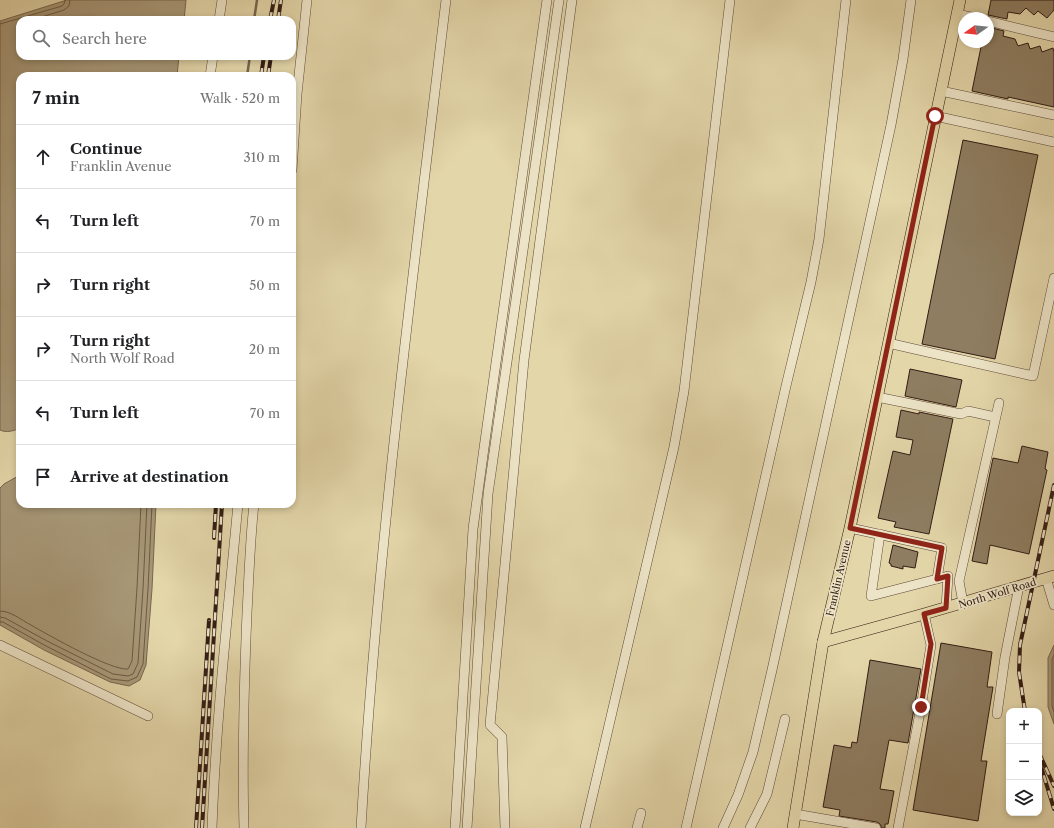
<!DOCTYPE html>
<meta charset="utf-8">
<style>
:root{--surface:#fff;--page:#f2f2f2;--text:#202124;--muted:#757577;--line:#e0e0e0}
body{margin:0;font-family:"Libre Caslon Text",serif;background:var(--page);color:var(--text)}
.controls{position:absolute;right:12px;bottom:12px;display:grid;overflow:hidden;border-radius:8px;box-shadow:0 2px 6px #0003}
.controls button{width:36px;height:36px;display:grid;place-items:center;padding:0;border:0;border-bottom:1px solid var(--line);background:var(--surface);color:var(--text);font:20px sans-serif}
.compass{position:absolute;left:958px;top:12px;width:36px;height:36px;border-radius:50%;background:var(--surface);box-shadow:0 2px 6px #0003;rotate:255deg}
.stop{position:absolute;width:12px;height:12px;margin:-9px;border:3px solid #8f2418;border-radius:50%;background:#fff}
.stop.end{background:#8f2418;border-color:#fff;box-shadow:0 1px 4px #0008}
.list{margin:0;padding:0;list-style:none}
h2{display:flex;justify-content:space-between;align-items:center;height:52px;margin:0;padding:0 16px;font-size:17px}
h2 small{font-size:13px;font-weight:400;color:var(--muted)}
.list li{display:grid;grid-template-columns:26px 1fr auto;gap:12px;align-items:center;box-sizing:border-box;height:64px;padding:0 16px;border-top:1px solid var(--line)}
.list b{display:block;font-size:15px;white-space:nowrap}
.list p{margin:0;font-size:13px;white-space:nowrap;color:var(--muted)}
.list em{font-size:13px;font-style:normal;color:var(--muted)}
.icon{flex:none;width:22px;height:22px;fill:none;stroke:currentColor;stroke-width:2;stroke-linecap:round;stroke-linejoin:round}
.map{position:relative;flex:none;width:1054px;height:828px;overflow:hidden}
.search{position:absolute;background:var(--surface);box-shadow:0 2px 6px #0003;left:16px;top:16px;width:280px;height:44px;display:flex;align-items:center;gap:10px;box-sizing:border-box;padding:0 14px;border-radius:12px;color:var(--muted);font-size:15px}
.panel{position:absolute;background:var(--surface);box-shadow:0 2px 6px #0003;left:16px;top:72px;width:280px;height:436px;border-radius:12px}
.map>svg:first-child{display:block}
.water{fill:#a79776;stroke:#78664f}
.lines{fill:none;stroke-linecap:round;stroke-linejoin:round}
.shore{stroke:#6c5a45;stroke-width:1}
.stream{stroke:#78664f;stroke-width:2.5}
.building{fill:#8e7d61;stroke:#321c14}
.minor-casing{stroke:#5e4a39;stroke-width:10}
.major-casing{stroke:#321c14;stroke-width:12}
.minor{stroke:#ede4c7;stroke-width:9}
.major{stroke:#e3d6a9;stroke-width:11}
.rail-casing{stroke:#321c14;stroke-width:4}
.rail{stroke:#ede4c7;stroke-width:2.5;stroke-dasharray:8;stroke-linecap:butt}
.route{stroke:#8f2418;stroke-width:5}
.labels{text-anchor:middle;stroke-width:3.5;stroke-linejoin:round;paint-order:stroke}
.street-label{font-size:10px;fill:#321c14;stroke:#ede4c7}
</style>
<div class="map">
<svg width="1054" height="828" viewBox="0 0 1054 828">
<rect width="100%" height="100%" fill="#e3d6a9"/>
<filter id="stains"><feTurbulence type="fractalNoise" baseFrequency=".005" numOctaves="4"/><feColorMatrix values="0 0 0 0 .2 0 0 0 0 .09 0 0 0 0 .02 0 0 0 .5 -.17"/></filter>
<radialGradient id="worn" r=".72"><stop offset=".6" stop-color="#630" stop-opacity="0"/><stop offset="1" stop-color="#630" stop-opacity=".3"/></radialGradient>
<g class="water">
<path d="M67,0H186L184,20H20V56H179L177,76H20V428C14,431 6,433 0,430V21Z"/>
<path d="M20,475V504H156L152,589L146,665L140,680L129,686L110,682L44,650L0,625V488L4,484Z"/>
<path d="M1054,645V724L1048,707V658Z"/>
</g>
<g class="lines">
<g class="shore">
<path d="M32,20L64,10L69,6L70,0"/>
<path d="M0,24L62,6L64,4L65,0"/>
<path d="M0,611C11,611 21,620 31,625C48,635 112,671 128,669L132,661L137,588L141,504"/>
<path d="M0,617L5,618L49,642L113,674L128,676L133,674L138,663L143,589L147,504"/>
<path d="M0,622H3L46,646L111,679L128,681L137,677L143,664L148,589L152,504"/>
<path d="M1054,655L1052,659V706L1054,712"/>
</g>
<g class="stream">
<path d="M254,20L257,0"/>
<path d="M247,76L250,56"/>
</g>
</g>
<g class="building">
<path d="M991,0H1054V10L1047,18L1038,11L1034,15L1026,8L1020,14L1008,12L1007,19L988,15Z"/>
<path d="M988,27L1004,31L1003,36L1015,39L1018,46L1028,43L1030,49L1040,46L1042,52L1053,48L1054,52V107L1008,97V99L972,91L982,42H988Z"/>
<path d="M963,140L1038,155L995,359L922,344Z"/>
<path d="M910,369L962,380L956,407L905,396Z"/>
<path d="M901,410L919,414V412L953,419L929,534L894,527L896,522L878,518L893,451L910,455L913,440L896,437Z"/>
<path d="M1022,446L1048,452L1045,469L1047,470L1029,554L990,545L987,564L972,561L993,458L1018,463Z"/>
<path d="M893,545L918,552L915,568L903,566V569L891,566V564L889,563Z"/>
<path d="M941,643L992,652L987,687H993L981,761H987L978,821L913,810Z"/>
<path d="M870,660L921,669L908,743L889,740L880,789L894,791L888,824H885V828H882L880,824L877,822L839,816L840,810L823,807L834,745L851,748L852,742L857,743Z"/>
</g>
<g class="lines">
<defs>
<g id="minor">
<path d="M957,14L975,18"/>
<path d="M219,20L222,0"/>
<path d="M988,21L1054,37"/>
<path d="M210,76L213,56"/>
<path d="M941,91L1054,115"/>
<path d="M935,116L1054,142"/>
<path d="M292,170L297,94L307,0"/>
<path d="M888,343L1033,376L1054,278"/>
<path d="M877,397L961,414L968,411L995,417"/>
<path d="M850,528L942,548L937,579L948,576L946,608"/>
<path d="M880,534L871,596L937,579"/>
<path d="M1046,578L1054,605"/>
<path d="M963,603L959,581L999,403"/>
<path d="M0,645L148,716"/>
<path d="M997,714L1005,657L1019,586"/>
<path d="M795,814L876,828"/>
<path d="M212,828C216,720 228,612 238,504"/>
<path d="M244,828C242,756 244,685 247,613C249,576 250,540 254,504"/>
<path d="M361,828C377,551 413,275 446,0"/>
<path d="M455,828L473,529L484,448L547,0"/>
<path d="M467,828L488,494L559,0"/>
<path d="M505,828L502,737L490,725L524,360L572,0"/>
<path d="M585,828L674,447L684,391L730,0"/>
<path d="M637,828L641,813"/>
<path d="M686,828L786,386L811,282L819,239L846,0"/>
<path d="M723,828L738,795L753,752L772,670L891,125L903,59L911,0"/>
<path d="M750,828L767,794L785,719"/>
<path d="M898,828L921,707L931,645L924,614"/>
</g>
<g id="major">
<path d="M823,642L924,614L1054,576"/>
<path d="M793,828L823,642L850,528L960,0"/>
</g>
</defs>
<use href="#minor" class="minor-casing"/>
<use href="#major" class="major-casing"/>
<use href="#minor" class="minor"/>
<use href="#major" class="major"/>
<defs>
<g id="rail">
<path d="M270,20L274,0"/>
<path d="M278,20L281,0"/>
<path d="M261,76L264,56"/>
<path d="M268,76L271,56"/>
<path d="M214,538L216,504"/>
<path d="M1025,711L1019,672L1020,645L1054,485"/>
<path d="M1039,753L1054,786"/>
<path d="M1039,760L1054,809"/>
<path d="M196,828L209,620"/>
<path d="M202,828L222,504"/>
</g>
</defs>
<use href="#rail" class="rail-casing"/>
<use href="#rail" class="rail"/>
</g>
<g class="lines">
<path class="route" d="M921,707L931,644L924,614L946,608L948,576L937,579L942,548L850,528L935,116"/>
</g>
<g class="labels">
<g class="street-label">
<text transform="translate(838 578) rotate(-77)" y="4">Franklin Avenue</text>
<text transform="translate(997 593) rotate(-17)" y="4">North Wolf Road</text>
</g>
</g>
<rect width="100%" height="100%" filter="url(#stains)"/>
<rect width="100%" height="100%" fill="url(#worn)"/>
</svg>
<div class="controls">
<button>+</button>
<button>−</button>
<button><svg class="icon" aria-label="layers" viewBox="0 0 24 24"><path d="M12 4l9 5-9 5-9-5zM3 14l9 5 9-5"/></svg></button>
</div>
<svg class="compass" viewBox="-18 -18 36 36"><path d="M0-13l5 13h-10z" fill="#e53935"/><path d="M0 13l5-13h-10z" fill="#757577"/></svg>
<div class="stop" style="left:935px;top:116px"></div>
<div class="stop end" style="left:921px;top:707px"></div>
<div class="search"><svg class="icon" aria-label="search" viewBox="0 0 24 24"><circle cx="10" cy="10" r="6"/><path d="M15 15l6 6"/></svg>Search here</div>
<section class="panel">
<h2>7 min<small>Walk · 520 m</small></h2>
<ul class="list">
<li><svg class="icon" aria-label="ahead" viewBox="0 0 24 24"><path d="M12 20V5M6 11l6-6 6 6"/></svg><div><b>Continue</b><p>Franklin Avenue</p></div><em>310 m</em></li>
<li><svg class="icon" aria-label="left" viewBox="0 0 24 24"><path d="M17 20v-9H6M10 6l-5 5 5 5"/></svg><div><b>Turn left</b></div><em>70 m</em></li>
<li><svg class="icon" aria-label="right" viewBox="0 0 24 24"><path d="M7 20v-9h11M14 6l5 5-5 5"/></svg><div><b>Turn right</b></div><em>50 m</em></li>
<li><svg class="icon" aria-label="right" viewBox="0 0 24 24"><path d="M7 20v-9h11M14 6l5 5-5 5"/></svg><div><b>Turn right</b><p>North Wolf Road</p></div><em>20 m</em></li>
<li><svg class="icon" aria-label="left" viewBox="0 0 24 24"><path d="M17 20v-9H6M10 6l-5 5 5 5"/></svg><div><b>Turn left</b></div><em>70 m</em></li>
<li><svg class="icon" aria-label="arrive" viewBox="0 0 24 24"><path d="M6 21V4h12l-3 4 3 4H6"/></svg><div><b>Arrive at destination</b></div></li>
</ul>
</section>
</div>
